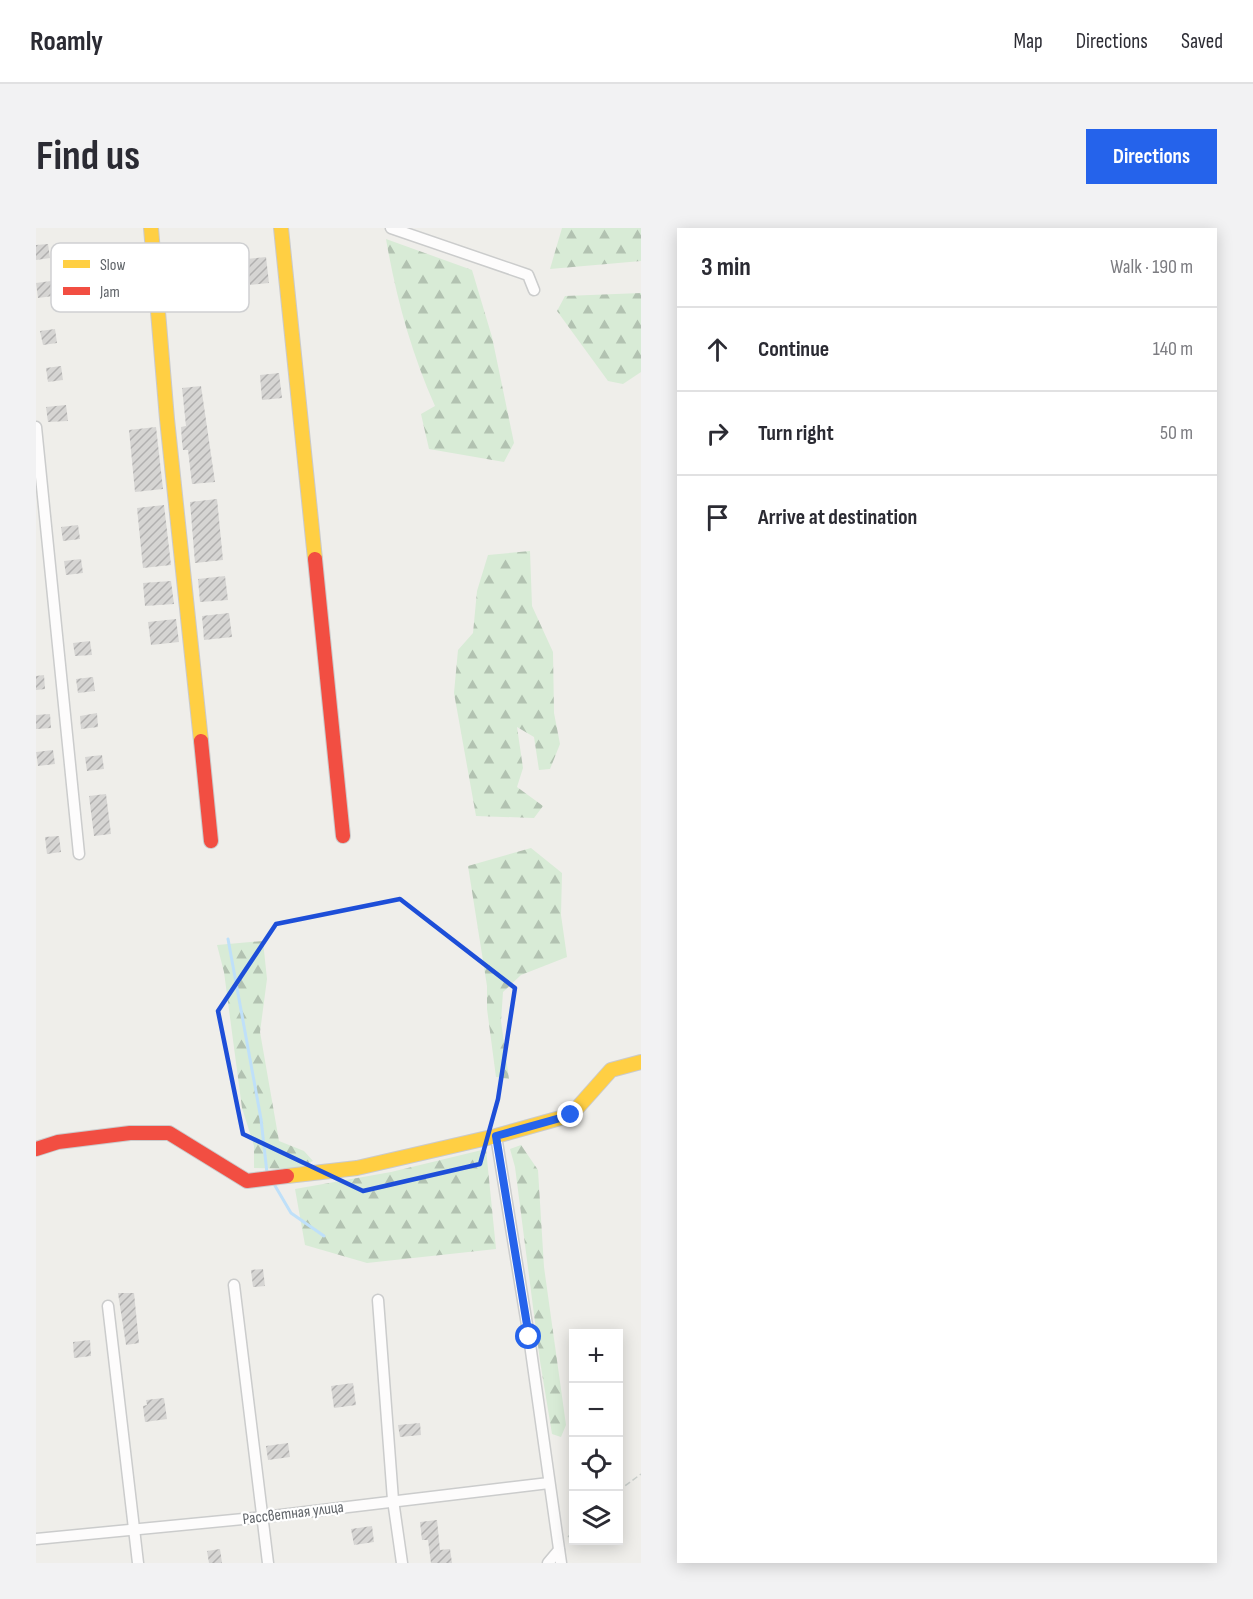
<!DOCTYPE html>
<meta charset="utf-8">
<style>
:root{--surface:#fff;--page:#f2f2f3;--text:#2b2b33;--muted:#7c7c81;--line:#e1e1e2;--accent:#2563eb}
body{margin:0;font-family:"Sofia Sans Condensed",sans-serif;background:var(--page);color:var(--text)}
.controls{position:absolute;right:18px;bottom:18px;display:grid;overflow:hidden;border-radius:0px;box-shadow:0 3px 15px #0003}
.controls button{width:54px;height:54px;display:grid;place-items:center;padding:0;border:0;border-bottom:2px solid var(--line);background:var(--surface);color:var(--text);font:30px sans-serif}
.stop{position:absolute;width:18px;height:18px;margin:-14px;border:4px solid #2563eb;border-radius:50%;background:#fff}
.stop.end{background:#2563eb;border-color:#fff;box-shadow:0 2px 6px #0008}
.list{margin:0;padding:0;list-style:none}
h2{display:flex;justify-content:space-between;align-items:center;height:78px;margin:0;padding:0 24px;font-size:26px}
h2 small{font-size:20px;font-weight:400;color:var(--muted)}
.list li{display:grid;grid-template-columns:39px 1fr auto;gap:18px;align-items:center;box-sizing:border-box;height:84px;padding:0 24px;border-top:2px solid var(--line)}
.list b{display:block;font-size:22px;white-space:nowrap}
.list em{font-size:20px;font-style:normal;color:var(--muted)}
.icon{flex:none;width:33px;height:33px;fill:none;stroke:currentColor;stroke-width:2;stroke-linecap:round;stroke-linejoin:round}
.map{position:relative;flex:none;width:605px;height:1335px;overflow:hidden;border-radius:0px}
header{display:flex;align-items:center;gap:36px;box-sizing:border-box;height:84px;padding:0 30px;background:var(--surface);border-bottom:2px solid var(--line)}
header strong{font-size:28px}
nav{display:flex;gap:33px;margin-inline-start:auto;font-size:21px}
.intro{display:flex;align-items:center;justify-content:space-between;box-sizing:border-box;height:144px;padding:0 36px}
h1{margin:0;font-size:42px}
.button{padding:15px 27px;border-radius:0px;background:var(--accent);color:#fff;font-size:21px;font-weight:700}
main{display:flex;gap:36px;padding:0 36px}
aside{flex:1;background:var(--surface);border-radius:0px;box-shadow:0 3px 15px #0003}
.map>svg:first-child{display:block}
.forest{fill:url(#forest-firs)}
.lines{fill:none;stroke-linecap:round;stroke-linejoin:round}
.stream{stroke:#bfe0f9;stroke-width:3}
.building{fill:url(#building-hatch)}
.street-casing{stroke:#cbcccc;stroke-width:13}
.slow-casing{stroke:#cacacb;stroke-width:16}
.jam-casing{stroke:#cacacb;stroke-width:16}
.path{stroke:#cacfcc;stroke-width:1.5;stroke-dasharray:6 3;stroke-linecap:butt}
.street{stroke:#fdfcfc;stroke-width:10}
.slow{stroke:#ffcf43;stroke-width:14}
.jam{stroke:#f24e42;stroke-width:14}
.route{stroke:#2563eb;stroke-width:8}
.marked{fill:none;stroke:#1d4ed8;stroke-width:4.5;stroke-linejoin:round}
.labels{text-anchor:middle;stroke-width:4.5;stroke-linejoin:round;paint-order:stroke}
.street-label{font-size:16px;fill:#5f6368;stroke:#fff}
.key{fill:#fff;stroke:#cfd0d2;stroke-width:1.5}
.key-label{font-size:16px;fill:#5f6368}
</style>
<header>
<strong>Roamly</strong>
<nav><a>Map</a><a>Directions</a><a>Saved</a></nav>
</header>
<div class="intro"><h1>Find us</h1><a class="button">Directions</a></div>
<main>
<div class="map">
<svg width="605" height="1335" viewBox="0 0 605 1335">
<defs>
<pattern id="forest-firs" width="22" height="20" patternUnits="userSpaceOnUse" patternTransform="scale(1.5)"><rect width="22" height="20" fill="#d8ebd6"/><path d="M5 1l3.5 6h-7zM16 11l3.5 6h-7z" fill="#b2c2b1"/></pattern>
<pattern id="building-hatch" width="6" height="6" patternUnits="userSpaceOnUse" patternTransform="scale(1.5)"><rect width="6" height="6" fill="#d6d5d3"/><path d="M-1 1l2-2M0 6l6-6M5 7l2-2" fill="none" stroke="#b1b0af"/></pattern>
</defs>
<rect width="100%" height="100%" fill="#efeeea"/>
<g class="forest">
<path d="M526,0H605V33L514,41Z"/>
<path d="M350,11L436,42L456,109L478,215L468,234L393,221L385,186L399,178C375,124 360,69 350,11Z"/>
<path d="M605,65V144L587,156L572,153L521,83L529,68Z"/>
<path d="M494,323L496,378L517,424L518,485L524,516L514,541L503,542L498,509L481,499L487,540L481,559L507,578L498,590L440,588L418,465L422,422L437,405L441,363L452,327Z"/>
<path d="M495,620L526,645L525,687L531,729L485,747L467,764L465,793L473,851L460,849L451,781V758L432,638Z"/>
<path d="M227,713L231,751L224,804L243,913L268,923L277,933L261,941L218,940V918L206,880L188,744L181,717Z"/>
<path d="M485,917L502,942L508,1039L530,1197L525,1209L516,1206L504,1133L479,939L474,921Z"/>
<path d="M450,921L460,1021L331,1035L269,1017L259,961L355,944Z"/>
</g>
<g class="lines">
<g class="stream">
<path d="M192,711L225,891L231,945"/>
<path d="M238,956L255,985L288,1008"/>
</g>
</g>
<g class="building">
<path d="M12,16L14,30L0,32V17Z"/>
<path d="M230,29L233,55L214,57L211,31Z"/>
<path d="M15,53L17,68L2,70L0,55Z"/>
<path d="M19,101L21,115L7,117L4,103Z"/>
<path d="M25,138L27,152L12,154L10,140Z"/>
<path d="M243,145L246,170L226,172L224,147Z"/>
<path d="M165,158L179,254L156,256L152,222H147L146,214L145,199L150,198L146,160Z"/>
<path d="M30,177L32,193L12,194L10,179Z"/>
<path d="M120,199L127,261L99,264L93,202Z"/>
<path d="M181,271L187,332L159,335L154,274Z"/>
<path d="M128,277L135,337L107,340L101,280Z"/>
<path d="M42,297L44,311L27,313L25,299Z"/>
<path d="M45,331L47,345L30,347L28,333Z"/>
<path d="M189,348L192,372L164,374L162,351Z"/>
<path d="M135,353L138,376L109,378L107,355Z"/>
<path d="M193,385L196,409L168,412L166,388Z"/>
<path d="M140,391L143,414L115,417L112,394Z"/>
<path d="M54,413L56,427L39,428L37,415Z"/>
<path d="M8,447L9,461L0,462V448Z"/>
<path d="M57,449L59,463L42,465L40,451Z"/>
<path d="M61,485L62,499L45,501L44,488Z"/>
<path d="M14,486L15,500L0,501V487Z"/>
<path d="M17,522L19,536L2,538L0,524Z"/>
<path d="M66,527L68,541L51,543L49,529Z"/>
<path d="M70,566L75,606L58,608L53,568Z"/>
<path d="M23,608L25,624L11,626L9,609Z"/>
<path d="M227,1041L229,1058L217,1059L215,1042Z"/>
<path d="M82,1065H98L103,1115L90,1117Z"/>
<path d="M54,1112L55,1128L38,1130L37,1114Z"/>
<path d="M317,1155L320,1177L298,1180L295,1158Z"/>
<path d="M128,1170L131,1191L109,1194L107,1178L111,1177L110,1172Z"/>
<path d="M384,1195L385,1207L364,1209L362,1197Z"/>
<path d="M252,1215L254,1229L232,1232L230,1218Z"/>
<path d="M401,1292L404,1322L414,1321L416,1335H395L392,1312H386L384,1294Z"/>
<path d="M336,1298L338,1314L318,1317L315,1301Z"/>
<path d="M184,1321L186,1335H173L171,1323Z"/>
</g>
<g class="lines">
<defs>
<g id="street">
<path d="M355,0L492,47L498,62"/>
<path d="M0,199L43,626"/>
<path d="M460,908L493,1109L525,1335"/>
<path d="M198,1057L232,1335"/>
<path d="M342,1072L357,1272L366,1335"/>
<path d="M72,1078L102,1335"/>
<path d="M0,1311L228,1289L513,1255"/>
<path d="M512,1335L523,1322"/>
</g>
<g id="slow">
<path d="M115,0L131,191L165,513"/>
<path d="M245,0L279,331"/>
<path d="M251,948L321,940L460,908L535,887L575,842L605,834"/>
</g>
<g id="jam">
<path d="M279,331L307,608"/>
<path d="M165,513L175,613"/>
<path d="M0,921L22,914L94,905H133L211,953L251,948"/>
</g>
</defs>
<use href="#street" class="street-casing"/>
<use href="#slow" class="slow-casing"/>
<use href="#jam" class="jam-casing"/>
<g class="path">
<path d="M582,1263L605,1246"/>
<path d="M532,1309L538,1303"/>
</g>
<use href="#street" class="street"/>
<use href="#slow" class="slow"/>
<use href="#jam" class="jam"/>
</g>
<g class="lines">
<path class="route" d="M493,1109L460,908L535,887"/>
</g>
<path class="marked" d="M364,671L479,760L462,871L444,936L327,963L207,906L182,783L240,696Z"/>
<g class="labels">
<g class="street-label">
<text transform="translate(257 1284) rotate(-7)" y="6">Рассветная улица</text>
</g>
</g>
<rect x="15" y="15" width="198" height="69" rx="9" class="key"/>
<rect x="27" y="32" width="27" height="8" fill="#ffcf43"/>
<rect x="27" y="59" width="27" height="8" fill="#f24e42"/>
<g class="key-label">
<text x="64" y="42">Slow</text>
<text x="64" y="69">Jam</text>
</g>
</svg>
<div class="controls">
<button>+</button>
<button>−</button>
<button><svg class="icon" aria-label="locate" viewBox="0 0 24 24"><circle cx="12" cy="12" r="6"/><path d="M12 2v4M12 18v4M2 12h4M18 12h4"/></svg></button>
<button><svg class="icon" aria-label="layers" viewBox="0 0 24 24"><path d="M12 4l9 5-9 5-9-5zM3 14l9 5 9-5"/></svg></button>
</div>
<div class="stop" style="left:493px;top:1109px"></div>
<div class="stop end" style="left:535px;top:887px"></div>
</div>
<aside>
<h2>3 min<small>Walk · 190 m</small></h2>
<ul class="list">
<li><svg class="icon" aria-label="ahead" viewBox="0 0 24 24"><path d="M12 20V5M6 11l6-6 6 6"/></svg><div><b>Continue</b></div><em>140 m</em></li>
<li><svg class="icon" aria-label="right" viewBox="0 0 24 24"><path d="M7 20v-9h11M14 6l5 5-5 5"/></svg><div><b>Turn right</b></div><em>50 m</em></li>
<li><svg class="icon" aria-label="arrive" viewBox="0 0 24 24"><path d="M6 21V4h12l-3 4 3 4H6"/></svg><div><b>Arrive at destination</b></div></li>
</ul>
</aside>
</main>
